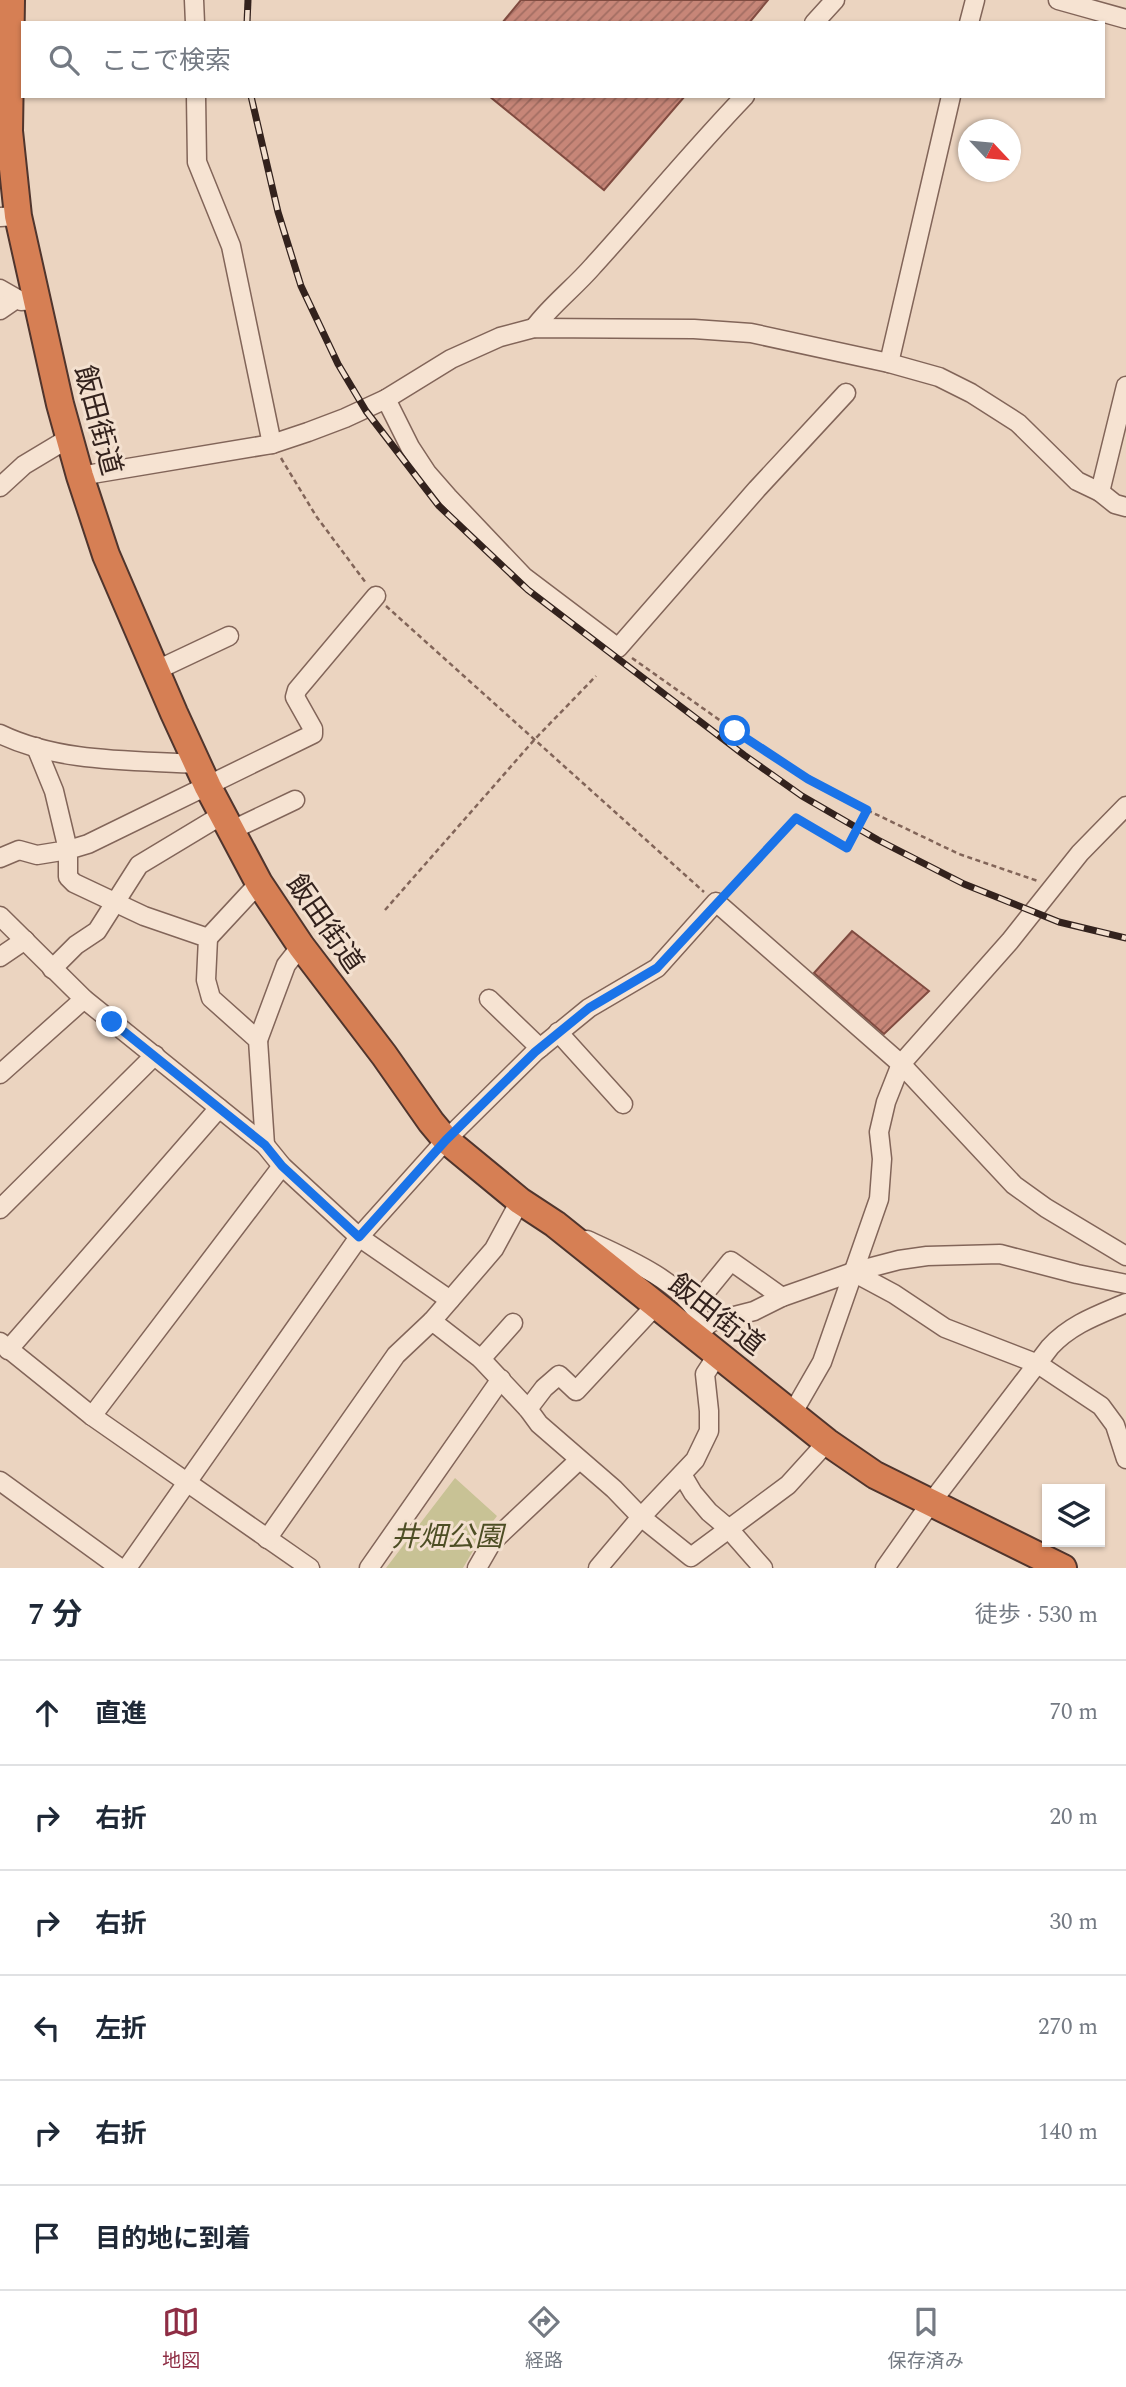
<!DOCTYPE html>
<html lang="ja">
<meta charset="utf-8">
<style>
:root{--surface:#fff;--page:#f6f6f7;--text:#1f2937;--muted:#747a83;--line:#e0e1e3;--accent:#8e2d44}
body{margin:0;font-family:Spectral,"Noto Sans JP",serif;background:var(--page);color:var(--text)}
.controls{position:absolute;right:21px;bottom:21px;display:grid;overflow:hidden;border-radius:0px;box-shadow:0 2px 5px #0004}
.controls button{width:63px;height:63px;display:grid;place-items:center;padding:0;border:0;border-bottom:2px solid var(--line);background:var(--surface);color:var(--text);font:35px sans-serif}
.compass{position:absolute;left:958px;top:119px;width:63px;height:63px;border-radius:50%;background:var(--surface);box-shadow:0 2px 5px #0004;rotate:116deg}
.stop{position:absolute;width:21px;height:21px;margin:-16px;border:5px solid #1a73e8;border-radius:50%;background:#fff}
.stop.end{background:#1a73e8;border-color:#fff;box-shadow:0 2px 7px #0008}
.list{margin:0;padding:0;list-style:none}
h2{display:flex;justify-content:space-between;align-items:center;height:91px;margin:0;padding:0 28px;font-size:30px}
h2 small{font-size:23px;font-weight:400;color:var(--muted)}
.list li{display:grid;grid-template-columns:46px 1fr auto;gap:21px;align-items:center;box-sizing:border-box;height:105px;padding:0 28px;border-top:2px solid var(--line)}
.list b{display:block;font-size:26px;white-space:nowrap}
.list em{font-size:23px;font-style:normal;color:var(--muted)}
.icon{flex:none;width:38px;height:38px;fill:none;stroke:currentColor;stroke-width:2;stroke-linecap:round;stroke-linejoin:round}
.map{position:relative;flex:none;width:1126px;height:1568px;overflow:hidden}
.search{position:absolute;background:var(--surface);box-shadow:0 2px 5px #0004;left:21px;right:21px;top:21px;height:77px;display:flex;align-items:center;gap:18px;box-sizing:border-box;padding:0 24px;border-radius:0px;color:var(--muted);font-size:26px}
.sheet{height:721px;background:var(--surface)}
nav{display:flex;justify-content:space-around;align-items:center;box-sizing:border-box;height:98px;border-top:2px solid var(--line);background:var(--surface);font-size:19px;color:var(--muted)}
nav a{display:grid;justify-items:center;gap:4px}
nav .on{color:var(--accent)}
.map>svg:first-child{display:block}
.park{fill:#c8c295}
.building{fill:url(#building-hatch);stroke:#804b40;stroke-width:2}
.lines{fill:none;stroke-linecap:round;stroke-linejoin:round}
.minor-casing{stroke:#826559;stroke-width:21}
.highway-casing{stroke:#50352d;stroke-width:30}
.path{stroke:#826559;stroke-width:2.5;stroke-dasharray:5 3.5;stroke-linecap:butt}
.minor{stroke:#f6e3d2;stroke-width:18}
.highway{stroke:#d67f54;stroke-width:26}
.rail-casing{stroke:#33221d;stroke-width:7}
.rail{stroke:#f3e0cf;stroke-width:4.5;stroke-dasharray:13;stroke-linecap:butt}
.route{stroke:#1a73e8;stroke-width:9}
.labels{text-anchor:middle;stroke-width:6;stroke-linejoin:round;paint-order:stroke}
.street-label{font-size:28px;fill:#33221d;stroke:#f3e0cf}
.park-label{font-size:28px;font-style:italic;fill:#4d4e24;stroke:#f3e0cf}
</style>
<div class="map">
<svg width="1126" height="1568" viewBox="0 0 1126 1568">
<defs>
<pattern id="building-hatch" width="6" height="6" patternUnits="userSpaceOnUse" patternTransform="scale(1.75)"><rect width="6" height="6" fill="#c78678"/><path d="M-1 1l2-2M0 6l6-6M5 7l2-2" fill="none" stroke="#a26d62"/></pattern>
</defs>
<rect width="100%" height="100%" fill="#ebd4c0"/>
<path class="park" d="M455,1478L497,1516L481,1537L463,1568H386Z"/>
<g class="building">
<path d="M521,0H768L749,23H502Z"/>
<path d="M489,96H685L604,190Z"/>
<path d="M852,931L929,991L884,1034L814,973Z"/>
</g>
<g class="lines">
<defs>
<g id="minor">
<path d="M194,0L195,23"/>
<path d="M1058,0L1126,19"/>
<path d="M814,23L835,0"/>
<path d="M969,23L975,0"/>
<path d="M196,96L197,162L231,246L272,444"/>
<path d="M0,217L18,216"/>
<path d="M0,289L21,301L37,300"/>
<path d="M0,310L16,299"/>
<path d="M534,328C551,305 574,288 593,266C644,210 692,151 745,96"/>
<path d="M889,363L951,96"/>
<path d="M386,399L410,447L427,473L448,497L524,577L618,648L757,489L846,393"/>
<path d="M80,476L272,444L308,432L345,418L386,399L451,359L500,337L534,328L694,329L751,333L889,363L939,377L971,393L1018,423L1077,481L1100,492L1115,504L1126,507"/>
<path d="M0,487L24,465L69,438"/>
<path d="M1100,492L1126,386"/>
<path d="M157,670L229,636"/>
<path d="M0,734C60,763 132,760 197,764"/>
<path d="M230,831L295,800"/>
<path d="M0,858L19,850L37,855L68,850L54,791L36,747"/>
<path d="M0,916L84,999L265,1145L282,1166L359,1237L450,1300"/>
<path d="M208,938L259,883"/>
<path d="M0,957L25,940"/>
<path d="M52,969L76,945L97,931L139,865L222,815"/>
<path d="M489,999L540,1048"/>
<path d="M558,1032L623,1104"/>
<path d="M258,1040L286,965L301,946"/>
<path d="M0,1074L84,999"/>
<path d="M265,1145L258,1040L211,998L206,980L208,938L144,916L74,883L68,877V850L88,844L313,734V729L295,697L297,690L376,596"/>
<path d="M0,1209L155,1055"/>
<path d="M587,1240C624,1257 683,1282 701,1319L695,1337"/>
<path d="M853,1272L894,1294L945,1328L1038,1364L1101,1406L1115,1425L1126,1459"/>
<path d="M695,1305L731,1261L782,1297"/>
<path d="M432,1321L494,1249L520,1201"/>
<path d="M695,1337L711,1322L754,1311L782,1297L853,1272L899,1260L927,1256L1000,1254L1077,1274L1126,1284"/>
<path d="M0,1342L92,1416L310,1568"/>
<path d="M8,1350L219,1108"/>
<path d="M718,1354L705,1374L709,1411V1431L695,1460L641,1517L691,1557L788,1485L827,1442"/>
<path d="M481,1359L513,1323"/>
<path d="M528,1409L544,1388L559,1375L576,1391L656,1305"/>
<path d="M792,1414L822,1362L879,1199L882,1159L879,1132L886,1102L901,1064L1010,941L1080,853L1126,806"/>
<path d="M92,1416L282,1166"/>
<path d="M683,1476L693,1493L709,1512L728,1528L763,1568"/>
<path d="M0,1481L120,1568"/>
<path d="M267,1539L396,1355L432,1321L481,1359L528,1409L539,1424L614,1489L641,1517L598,1568"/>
<path d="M127,1568L359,1237L446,1140L535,1052L589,1008L657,968L716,902L901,1064L1014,1185L1046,1208L1126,1256"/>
<path d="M369,1568L501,1379"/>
<path d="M477,1568L492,1542L579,1460"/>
<path d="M885,1568L930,1504L1050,1347C1071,1324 1098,1315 1126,1303"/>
</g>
<path id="highway" d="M11,0L9,131L18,216L60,404L80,476L106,555L174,713L208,787L259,883L301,946L384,1055L431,1122L446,1140L520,1201L555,1224L827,1442L875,1475L1063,1568"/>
</defs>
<use href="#minor" class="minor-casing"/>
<use href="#highway" class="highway-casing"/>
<g class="path">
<path d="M281,458L316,516L366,583"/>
<path d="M386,606L704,892"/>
<path d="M632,658L735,731L809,779L867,810L959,854L1038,881"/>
<path d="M727,890L796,818L847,848L867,810"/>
<path d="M385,910L535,739L596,676"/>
</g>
<use href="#minor" class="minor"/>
<use href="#highway" class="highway"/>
<defs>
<g id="rail">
<path d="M247,23L248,0"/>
<path d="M251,96L278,212L301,286L338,364L366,411L439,506L528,590L744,755L802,796L878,840L964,884L1059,922L1126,938"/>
</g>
</defs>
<use href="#rail" class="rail-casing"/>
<use href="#rail" class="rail"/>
</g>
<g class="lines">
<path class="route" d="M112,1022L265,1145L282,1166L359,1237L446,1140L535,1052L589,1008L657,968L796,818L847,848L867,810L808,779L735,731"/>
</g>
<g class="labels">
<g class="street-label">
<text transform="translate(99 420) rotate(75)" y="10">飯田街道</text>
<text transform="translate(326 923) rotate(55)" y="10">飯田街道</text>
<text transform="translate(717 1314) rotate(38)" y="10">飯田街道</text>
</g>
<g class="park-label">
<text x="447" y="1546">井畑公園</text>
</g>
</g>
</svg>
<div class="controls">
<button><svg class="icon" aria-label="layers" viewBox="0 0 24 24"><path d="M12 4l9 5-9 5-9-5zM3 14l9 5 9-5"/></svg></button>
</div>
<svg class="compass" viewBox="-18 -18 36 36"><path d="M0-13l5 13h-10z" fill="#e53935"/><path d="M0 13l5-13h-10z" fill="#747a83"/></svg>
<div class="stop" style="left:735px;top:731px"></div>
<div class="stop end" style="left:112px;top:1022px"></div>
<div class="search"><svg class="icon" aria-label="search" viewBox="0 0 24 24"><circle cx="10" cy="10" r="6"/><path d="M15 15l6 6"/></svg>ここで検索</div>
</div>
<section class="sheet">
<h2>7 分<small>徒歩 · 530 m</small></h2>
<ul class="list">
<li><svg class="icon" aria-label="ahead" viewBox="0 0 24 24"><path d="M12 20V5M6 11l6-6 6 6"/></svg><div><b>直進</b></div><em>70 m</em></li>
<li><svg class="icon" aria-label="right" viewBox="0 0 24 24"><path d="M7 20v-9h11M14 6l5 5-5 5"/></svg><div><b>右折</b></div><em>20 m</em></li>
<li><svg class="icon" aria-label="right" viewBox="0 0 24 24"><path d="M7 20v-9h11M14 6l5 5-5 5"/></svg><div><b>右折</b></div><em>30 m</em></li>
<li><svg class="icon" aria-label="left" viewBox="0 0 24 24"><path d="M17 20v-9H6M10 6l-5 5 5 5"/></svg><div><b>左折</b></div><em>270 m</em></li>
<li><svg class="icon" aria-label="right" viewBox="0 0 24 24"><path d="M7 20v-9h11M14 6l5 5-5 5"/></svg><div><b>右折</b></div><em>140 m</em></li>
<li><svg class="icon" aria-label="arrive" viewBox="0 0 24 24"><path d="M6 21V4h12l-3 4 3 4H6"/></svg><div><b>目的地に到着</b></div></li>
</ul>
</section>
<nav>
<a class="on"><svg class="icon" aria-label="map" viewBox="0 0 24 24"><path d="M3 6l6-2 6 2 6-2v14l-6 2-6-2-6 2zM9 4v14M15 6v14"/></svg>地図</a>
<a><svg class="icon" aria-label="directions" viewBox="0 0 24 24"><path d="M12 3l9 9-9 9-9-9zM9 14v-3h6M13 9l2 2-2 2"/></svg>経路</a>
<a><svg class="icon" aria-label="saved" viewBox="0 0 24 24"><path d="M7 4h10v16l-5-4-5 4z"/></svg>保存済み</a>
</nav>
